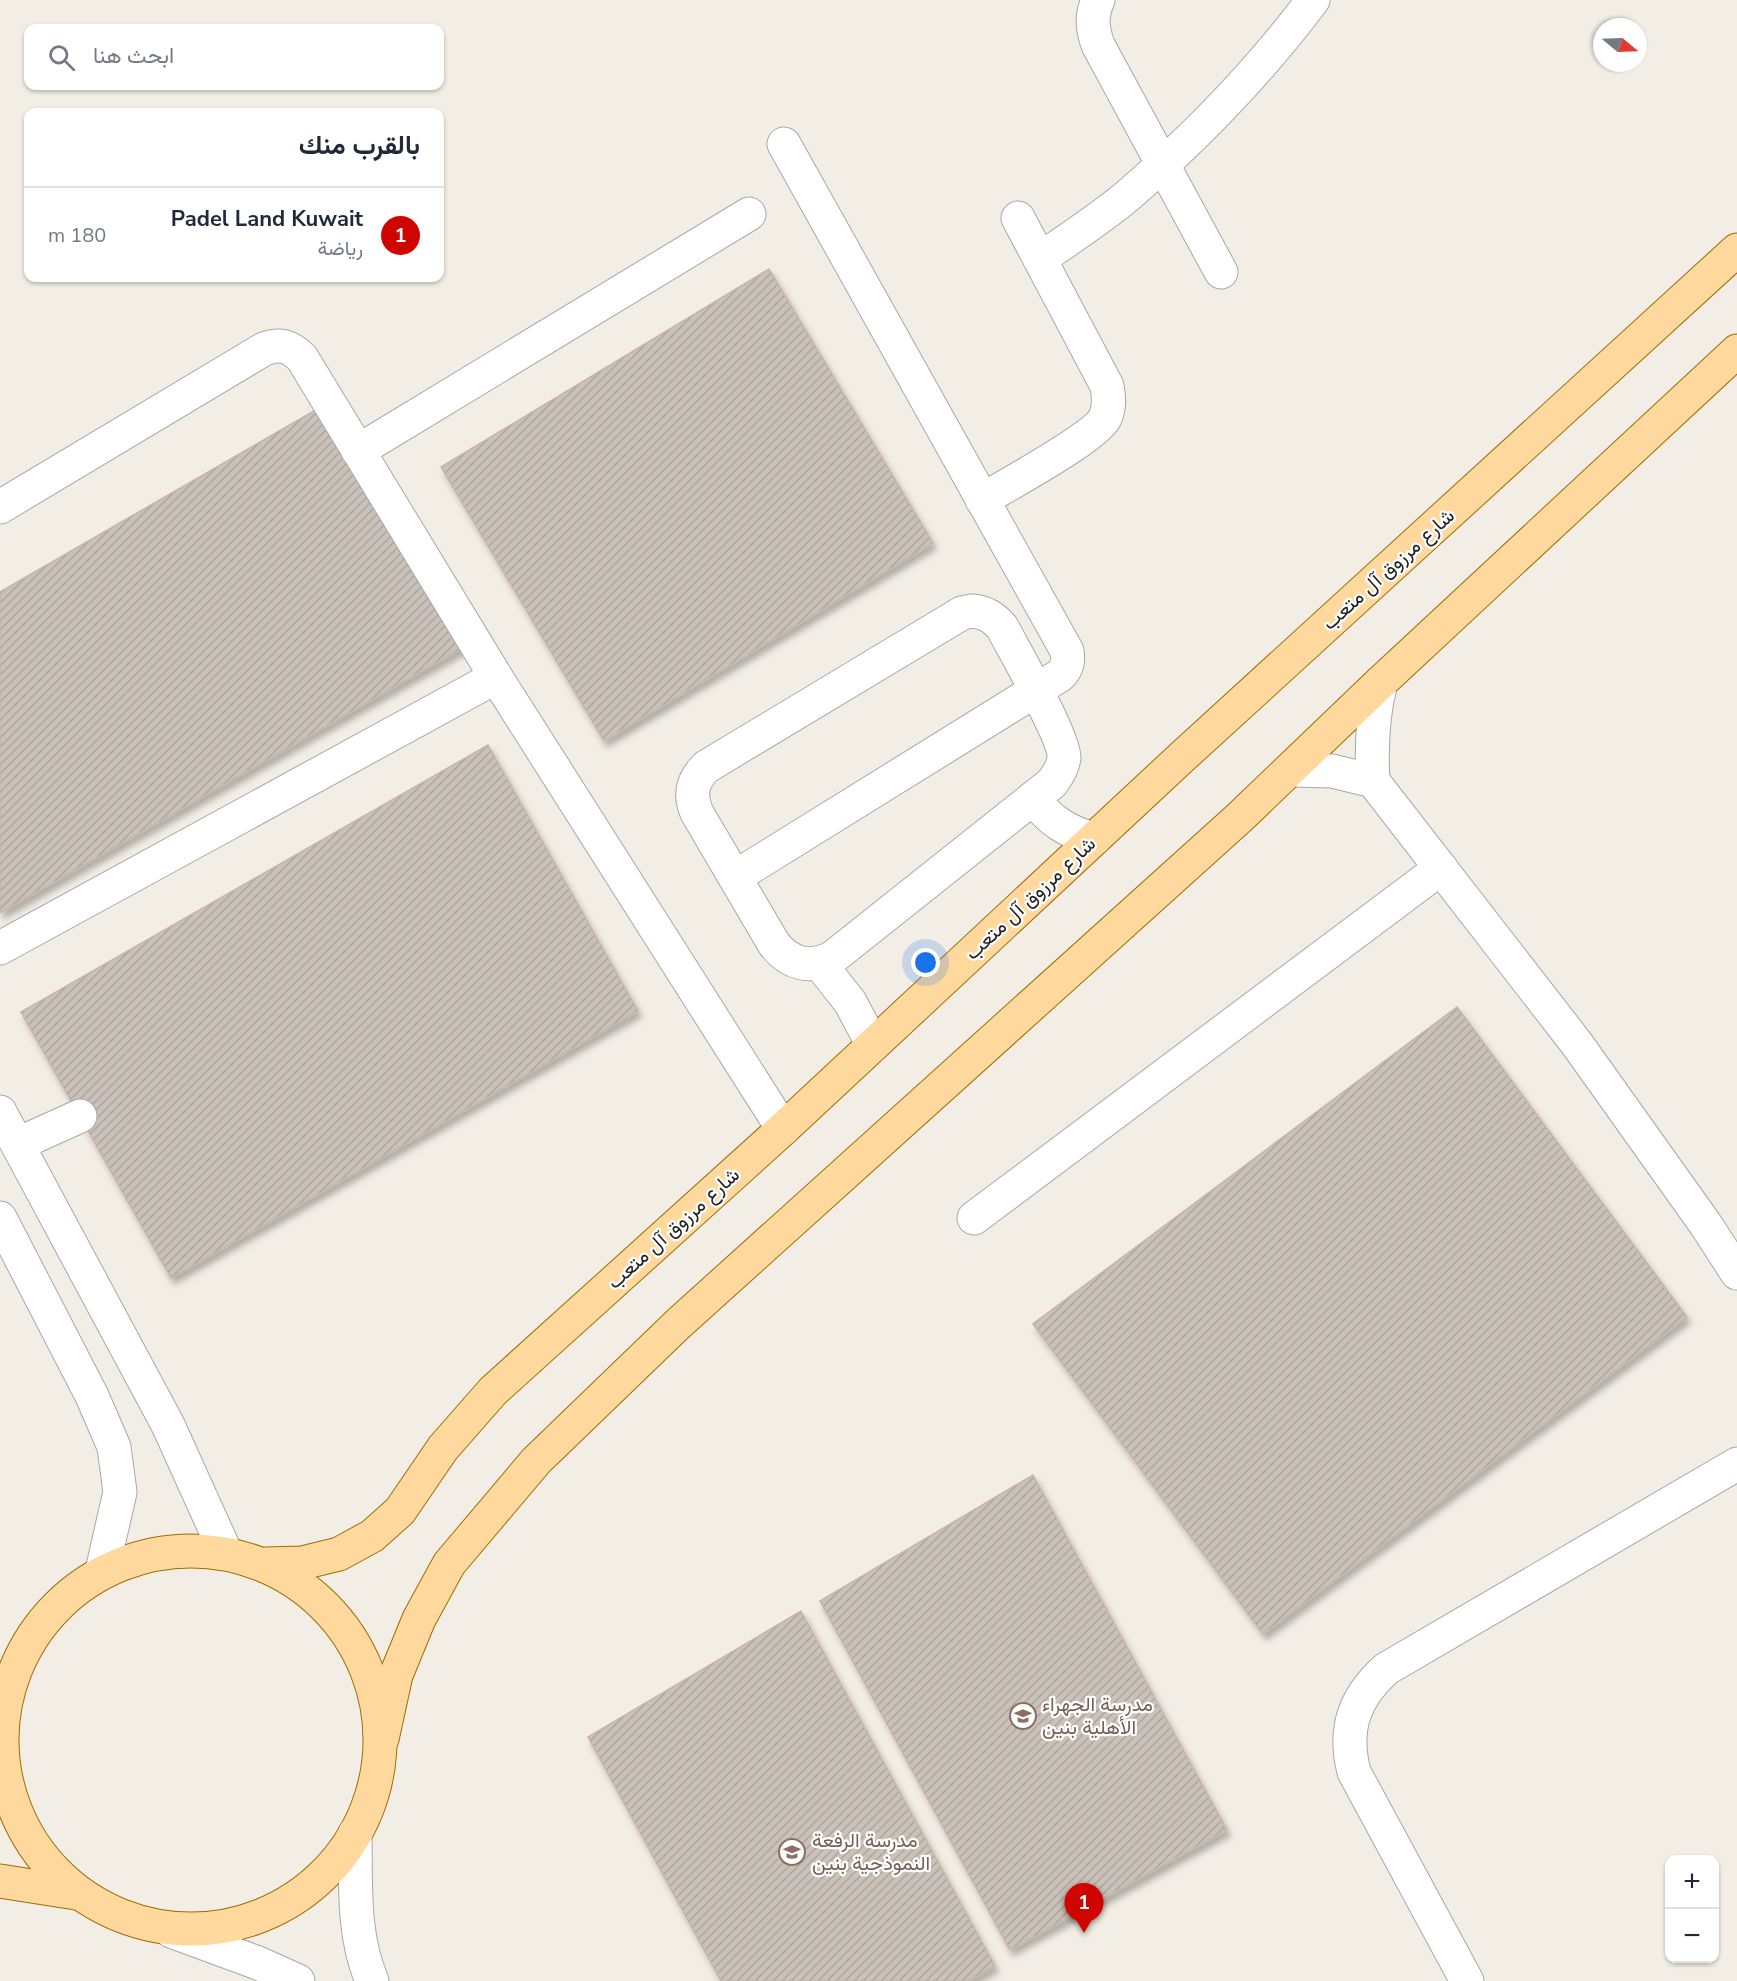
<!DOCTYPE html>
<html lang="ar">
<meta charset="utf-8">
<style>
:root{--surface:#fff;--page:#f2f2f3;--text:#1f2937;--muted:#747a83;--line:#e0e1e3;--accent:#d10500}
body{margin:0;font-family:"Nunito Sans",Vazirmatn,sans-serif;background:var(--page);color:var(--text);direction:rtl}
.controls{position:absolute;right:18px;bottom:18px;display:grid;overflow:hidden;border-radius:12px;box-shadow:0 2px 4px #0004}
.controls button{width:54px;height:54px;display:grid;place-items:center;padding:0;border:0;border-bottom:2px solid var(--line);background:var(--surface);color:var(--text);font:30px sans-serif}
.compass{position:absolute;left:1593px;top:18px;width:54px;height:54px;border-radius:50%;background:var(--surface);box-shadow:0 2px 4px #0004;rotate:109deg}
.you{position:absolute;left:926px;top:963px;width:21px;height:21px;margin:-15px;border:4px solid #fff;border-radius:50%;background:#1a73e8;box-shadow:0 0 0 9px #1a73e833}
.badge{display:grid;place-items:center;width:39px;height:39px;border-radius:50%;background:var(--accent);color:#fff;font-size:20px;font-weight:700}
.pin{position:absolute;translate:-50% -50px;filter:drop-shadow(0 2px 3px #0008)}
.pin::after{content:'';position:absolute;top:32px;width:21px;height:18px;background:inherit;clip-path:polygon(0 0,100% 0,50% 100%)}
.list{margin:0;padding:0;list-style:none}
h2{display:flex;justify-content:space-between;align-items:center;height:78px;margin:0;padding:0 24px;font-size:26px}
h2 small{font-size:20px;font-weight:400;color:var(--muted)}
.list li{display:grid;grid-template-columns:39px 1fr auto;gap:18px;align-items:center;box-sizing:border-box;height:96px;padding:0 24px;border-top:2px solid var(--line)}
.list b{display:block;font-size:22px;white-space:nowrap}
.list p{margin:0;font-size:20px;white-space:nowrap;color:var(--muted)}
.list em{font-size:20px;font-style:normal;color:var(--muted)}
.icon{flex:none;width:33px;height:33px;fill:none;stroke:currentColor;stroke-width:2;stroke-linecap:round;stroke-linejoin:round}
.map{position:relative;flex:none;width:1737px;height:1981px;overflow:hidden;direction:ltr}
.search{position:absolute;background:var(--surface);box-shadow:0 2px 4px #0004;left:24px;top:24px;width:420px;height:66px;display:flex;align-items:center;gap:15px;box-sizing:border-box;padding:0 21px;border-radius:12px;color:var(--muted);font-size:22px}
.panel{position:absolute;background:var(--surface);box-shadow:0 2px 4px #0004;left:24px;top:108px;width:420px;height:174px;border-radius:12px;direction:rtl}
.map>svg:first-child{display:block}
.building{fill:url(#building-hatch);stroke:#c5b5a7;stroke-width:1.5;filter:url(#shadow)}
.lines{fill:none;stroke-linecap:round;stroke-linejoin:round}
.minor-casing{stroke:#a8a8a8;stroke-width:35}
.major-casing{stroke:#9d6d00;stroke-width:35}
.minor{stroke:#fff;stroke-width:33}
.major{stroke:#ffd89e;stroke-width:33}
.labels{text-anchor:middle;stroke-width:4.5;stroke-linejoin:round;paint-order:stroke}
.street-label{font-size:20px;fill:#212121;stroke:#fff}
.education-label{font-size:20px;fill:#785e54;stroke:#fff;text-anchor:start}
</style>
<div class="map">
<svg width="1737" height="1981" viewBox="0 0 1737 1981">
<defs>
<pattern id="building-hatch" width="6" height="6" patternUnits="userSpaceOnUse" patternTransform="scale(1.5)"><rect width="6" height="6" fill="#cac1b9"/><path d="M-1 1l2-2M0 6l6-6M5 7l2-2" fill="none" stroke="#ada69f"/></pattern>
<filter id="shadow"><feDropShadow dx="3.5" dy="6" stdDeviation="3" flood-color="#0004"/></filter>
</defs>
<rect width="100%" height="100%" fill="#f2eee6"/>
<g class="building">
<path d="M769,269L933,543L604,741L441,467Z"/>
<path d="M326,404L464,647L0,913V592Z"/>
<path d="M488,745L638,1011L171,1278L21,1012Z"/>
<path d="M1457,1007L1687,1317L1263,1634L1033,1324Z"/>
<path d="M1033,1475L1227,1830L1010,1950L820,1601Z"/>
<path d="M801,1611L995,1966L969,1981H721L588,1737Z"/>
</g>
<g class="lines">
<defs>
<g id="minor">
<path d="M1098,0C1091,16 1092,28 1098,45L1221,272"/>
<path d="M1040,259C1069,239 1098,220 1125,198C1194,139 1258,73 1313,0"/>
<path d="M358,451L749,214"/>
<path d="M982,500C1007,485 1094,438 1105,418C1110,407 1109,397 1107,386L1018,218"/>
<path d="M0,507L264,349C280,343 290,346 302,358L496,677L783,1129"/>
<path d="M972,611C985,612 993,617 1002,627C1014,650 1065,738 1064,758C1063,767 1058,775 1052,783L832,958C809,969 790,964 774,944L697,813C689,795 692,781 706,767L962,613Z"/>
<path d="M1291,770L1332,771L1373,781L1577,1044L1706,1225L1737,1273"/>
<path d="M1373,781C1371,747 1372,716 1381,682"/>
<path d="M1033,798C1049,820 1067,832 1094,839"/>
<path d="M735,877L1059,676C1067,669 1069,662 1067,651L784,144"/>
<path d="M0,948L496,677"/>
<path d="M820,964L850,1002L873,1045"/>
<path d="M0,1112L168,1425L225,1551"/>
<path d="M18,1144L80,1116"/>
<path d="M0,1218L92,1396L114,1447L120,1492L102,1571"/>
<path d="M974,1218L1441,868"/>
<path d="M355,1833C356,1883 352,1934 372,1981"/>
<path d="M171,1931L258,1963L298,1981"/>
<path d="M1467,1981L1354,1772C1343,1729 1354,1698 1386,1669L1737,1464"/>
</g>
<g id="major">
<circle cx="191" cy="1740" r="189"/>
<path d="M265,1564L302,1563L339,1554L372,1536L400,1511L443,1448L493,1391L783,1129L1182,757L1737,250"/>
<path d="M382,1739L396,1675L419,1619L449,1564L536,1461L678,1324L1239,818L1381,682L1737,351"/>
<path d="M0,1881L76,1893"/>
</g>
</defs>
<use href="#minor" class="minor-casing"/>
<use href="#major" class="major-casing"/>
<use href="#minor" class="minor"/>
<use href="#major" class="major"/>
</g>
<defs>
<symbol id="school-ring" viewBox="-11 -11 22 22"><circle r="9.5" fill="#fff" stroke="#8d6e63" stroke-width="1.5"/><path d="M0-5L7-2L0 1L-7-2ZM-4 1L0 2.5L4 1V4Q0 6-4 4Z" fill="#8d6e63"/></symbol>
</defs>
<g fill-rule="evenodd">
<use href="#school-ring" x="1008" y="1701" width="30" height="30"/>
<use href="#school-ring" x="777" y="1837" width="30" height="30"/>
</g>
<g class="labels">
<g class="street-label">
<text transform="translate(1388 569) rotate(-42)" y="7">شارع مرزوق آل متعب</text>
<text transform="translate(1030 898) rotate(-43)" y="7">شارع مرزوق آل متعب</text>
<text transform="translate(673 1228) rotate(-42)" y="7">شارع مرزوق آل متعب</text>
</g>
<g class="education-label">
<text x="1042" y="1711">مدرسة الجهراء<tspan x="1042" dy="23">الأهلية بنين</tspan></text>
<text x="812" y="1847">مدرسة الرفعة<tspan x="812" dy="23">النموذجية بنين</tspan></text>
</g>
</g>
</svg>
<div class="controls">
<button>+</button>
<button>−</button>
</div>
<svg class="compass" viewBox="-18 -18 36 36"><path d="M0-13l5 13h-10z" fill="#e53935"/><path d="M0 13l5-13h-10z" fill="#747a83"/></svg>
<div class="you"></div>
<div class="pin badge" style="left:1084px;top:1933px">1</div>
<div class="search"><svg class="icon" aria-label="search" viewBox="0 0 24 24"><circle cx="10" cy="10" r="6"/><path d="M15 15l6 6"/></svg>ابحث هنا</div>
<section class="panel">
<h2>بالقرب منك<small></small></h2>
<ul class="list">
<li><span class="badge">1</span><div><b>Padel Land Kuwait</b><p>رياضة</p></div><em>180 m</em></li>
</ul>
</section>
</div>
